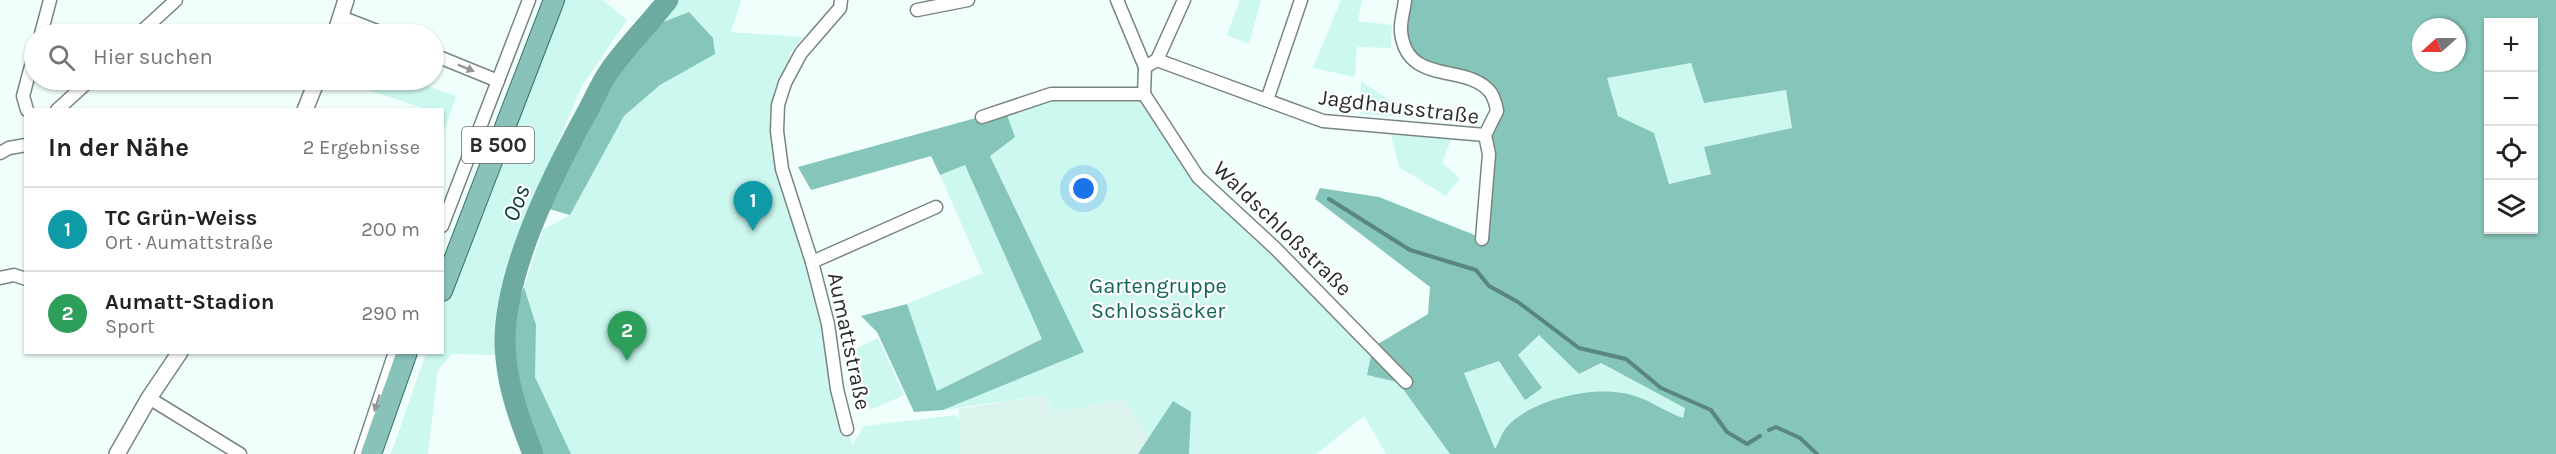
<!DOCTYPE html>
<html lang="de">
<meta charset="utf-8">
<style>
:root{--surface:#fff;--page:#f6f6f6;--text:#222;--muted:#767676;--line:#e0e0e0;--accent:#ea580c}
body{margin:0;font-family:Karla,sans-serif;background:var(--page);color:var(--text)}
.controls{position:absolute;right:18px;top:18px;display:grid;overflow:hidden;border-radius:0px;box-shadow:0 2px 4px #0004}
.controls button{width:54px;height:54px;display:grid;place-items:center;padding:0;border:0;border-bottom:2px solid var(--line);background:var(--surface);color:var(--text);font:30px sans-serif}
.compass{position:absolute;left:2412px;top:18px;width:54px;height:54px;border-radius:50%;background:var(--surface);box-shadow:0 2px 4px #0004;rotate:249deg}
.you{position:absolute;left:1084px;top:189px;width:21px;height:21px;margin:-15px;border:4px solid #fff;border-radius:50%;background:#1a73e8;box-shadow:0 0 0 9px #1a73e833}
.badge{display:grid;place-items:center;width:39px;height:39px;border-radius:50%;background:var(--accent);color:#fff;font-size:20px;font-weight:700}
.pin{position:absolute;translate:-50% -50px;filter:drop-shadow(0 2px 3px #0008)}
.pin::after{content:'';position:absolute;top:32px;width:21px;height:18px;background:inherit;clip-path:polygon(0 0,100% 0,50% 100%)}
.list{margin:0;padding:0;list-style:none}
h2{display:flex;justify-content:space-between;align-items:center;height:78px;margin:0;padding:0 24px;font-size:26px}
h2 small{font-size:20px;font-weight:400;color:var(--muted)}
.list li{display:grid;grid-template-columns:39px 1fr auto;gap:18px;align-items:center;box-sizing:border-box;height:84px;padding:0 24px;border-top:2px solid var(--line)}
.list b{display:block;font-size:22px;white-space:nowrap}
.list p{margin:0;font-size:20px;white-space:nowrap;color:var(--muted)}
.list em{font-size:20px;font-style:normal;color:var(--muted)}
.icon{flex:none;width:33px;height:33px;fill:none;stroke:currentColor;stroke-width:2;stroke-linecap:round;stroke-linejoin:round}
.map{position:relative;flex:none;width:2556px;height:454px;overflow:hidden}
.search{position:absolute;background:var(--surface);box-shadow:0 2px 4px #0004;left:24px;top:24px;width:420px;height:66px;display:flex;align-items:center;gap:15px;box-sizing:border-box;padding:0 21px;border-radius:33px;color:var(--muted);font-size:22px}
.panel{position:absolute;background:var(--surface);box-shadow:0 2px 4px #0004;left:24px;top:108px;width:420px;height:246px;border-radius:0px}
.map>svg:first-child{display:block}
.built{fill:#dcf3ee}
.green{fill:#ccf8ef}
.forest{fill:#86c5b9;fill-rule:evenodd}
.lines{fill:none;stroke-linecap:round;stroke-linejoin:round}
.stream{stroke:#59867e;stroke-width:4}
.river{stroke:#6daba0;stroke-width:21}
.minor-casing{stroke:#798582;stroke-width:15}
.tertiary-casing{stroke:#798582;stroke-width:18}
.primary-casing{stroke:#35746a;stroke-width:22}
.minor{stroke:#fff;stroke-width:12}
.tertiary{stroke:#fff;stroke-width:15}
.primary{stroke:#89c2b9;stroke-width:20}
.oneway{fill:#949696}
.labels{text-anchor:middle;stroke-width:4.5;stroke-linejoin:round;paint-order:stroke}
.shield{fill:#fff;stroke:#696d6c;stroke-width:1.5}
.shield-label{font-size:21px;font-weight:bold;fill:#292e2d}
.street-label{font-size:22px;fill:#292e2d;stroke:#fff}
.park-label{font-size:22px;fill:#12655a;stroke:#fff}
.water-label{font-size:24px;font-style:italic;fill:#033e37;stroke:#fff}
</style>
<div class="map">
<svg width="2556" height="454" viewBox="0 0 2556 454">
<rect width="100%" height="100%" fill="#f1fffc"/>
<path class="built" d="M1047,395L1052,413L1125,399L1149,440L1138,454H959V409Z"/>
<g class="green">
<path d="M560,0H603L627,20L582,86L533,201L502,288L498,355L452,354L438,370L428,454H391L426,353L442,352L443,308Z"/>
<path d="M675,0H741L731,32L803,37L790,53L777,131L812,262L852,445L864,426L955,415L959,419V454H571L535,377L536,325L524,287L543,230L570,215L624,116L660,85L714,54L689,12L653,26Z"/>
<path d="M1240,0H1261L1249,44L1227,35Z"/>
<path d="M1341,0H1362L1358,21L1392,25L1391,48L1357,47L1355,77L1313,68Z"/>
<path d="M1691,63L1704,103L1786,90L1792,128L1705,147L1711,173L1669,184L1654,133L1618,116L1607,78Z"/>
<path d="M361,80H410L456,96L443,135L442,110L426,109L359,87Z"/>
<path d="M1361,81L1415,118L1360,114Z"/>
<path d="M1049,98L1142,100L1200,188L1268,249L1398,382L1450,454H1386L1364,416L1316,454H1189L1191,412L1172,402L1149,440L1125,399L1052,413L1047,395L943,410L1084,352L990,156L1005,110Z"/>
<path d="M1391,134L1452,137L1442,163L1460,178L1446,196L1399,167Z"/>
<path d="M965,165L1042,339L937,391L907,304L983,273L940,175Z"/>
<path d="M1539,335L1579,374L1601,363L1685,407L1683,418L1631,394L1495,449L1464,373L1499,361L1525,399L1518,355Z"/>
<path d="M878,338L904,395L870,410L845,354Z"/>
</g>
<g class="forest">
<path d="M1405,0H2556V454H1450L1398,382L1367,375L1373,347L1428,314L1430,287L1315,199L1320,188L1379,197L1482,238L1485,135L1497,110L1491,93L1421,67L1401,32ZM2488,22H2534V230H2488ZM2421,27H2457V63H2421ZM1691,63L1704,103L1786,90L1792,128L1704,147L1711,174L1669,184L1654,133L1618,116L1607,78ZM1539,335L1579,374L1601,363L1685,408L1683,418C1666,412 1650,400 1632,395C1597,384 1530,399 1506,428C1501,434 1499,443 1495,449L1464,373L1499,361L1525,400L1542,388L1518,355Z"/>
<path d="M689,12L713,38L715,54L660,85L624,116L570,215L549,209L576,139L615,73L653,26Z"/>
<path d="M1005,110L1015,137L990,156L1084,352L943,410L914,412L877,332L861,316L907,304L937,391L1042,339L965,165L940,175L931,156L811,190L798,167Z"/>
<path d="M524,287L536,325L535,377L571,454H539C521,412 504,364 512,318C514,308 520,297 524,287Z"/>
<path d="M1173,401L1191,412L1189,454H1138Z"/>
</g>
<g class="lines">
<g class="stream">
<path d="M1329,199L1410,250L1476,270L1489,286L1518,302L1579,348L1626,359L1661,388L1711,410L1727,432L1747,444L1760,436"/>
<path d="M1769,430L1776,427L1800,438L1817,454"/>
</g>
<path class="river" d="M533,454C521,423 509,392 506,358C497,285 551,178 586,114C594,100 600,84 610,70C627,46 649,24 668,0"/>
<defs>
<g id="minor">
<path d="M841,0L840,8L801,53L785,83L778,105L777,131L782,169L812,262L828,324L837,389L847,429"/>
<path d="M1117,0L1145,67L1157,60L1323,121L1485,135"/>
<path d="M1405,0C1404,10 1400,22 1401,32C1407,87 1468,62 1491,93C1494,98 1496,105 1497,111L1485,135"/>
<path d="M917,10L968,0"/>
<path d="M341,17L385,34"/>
<path d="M41,34L50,0"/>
<path d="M139,34L176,0"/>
<path d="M434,55L498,81"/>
<path d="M1157,60L1184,0"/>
<path d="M1144,94L1198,177L1275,248L1406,382"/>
<path d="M1267,100L1301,0"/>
<path d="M27,110L23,96L34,55"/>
<path d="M57,110L90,80"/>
<path d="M982,117L1051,94H1144L1145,67"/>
<path d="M0,153L9,148L26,145"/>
<path d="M442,226L529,0"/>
<path d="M1482,239L1489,154L1485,135"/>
<path d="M812,262L936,207"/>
<path d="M0,278L14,275L26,279"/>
<path d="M149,398L240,454"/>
<path d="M361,454L395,352"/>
</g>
<g id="tertiary">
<path d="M335,34L346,0"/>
<path d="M305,110L317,80"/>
<path d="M117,454L149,398L180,352"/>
</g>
<g id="primary">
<path d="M442,291L554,0"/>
<path d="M371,454L407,352"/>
</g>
</defs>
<use href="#minor" class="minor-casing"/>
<use href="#tertiary" class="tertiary-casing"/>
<use href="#primary" class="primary-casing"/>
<use href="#minor" class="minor"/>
<use href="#tertiary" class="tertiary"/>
<use href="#primary" class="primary"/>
</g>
<defs><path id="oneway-solid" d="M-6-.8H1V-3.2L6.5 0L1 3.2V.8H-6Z" transform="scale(1.5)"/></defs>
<g class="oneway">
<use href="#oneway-solid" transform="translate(466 68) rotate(22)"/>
<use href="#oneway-solid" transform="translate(377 403) rotate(108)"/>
</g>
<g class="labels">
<rect class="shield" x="462" y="127" width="72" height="36" rx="4.5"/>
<g class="shield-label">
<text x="498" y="152">B 500</text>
</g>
<g class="street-label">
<text transform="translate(1399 106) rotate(7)" y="8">Jagdhausstraße</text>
<text transform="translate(1283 228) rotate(44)" y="8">Waldschloßstraße</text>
<text transform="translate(850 341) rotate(78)" y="8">Aumattstraße</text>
</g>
<g class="park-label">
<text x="1158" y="293">Gartengruppe<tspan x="1158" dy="25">Schlossäcker</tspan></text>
</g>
<g class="water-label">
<text transform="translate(516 203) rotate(-68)" y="8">Oos</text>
</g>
</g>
</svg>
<div class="controls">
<button>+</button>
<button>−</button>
<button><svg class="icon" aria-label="locate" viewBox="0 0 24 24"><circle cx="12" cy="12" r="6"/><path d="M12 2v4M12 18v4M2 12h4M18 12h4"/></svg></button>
<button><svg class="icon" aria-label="layers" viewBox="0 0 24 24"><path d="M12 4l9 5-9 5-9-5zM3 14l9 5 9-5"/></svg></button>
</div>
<svg class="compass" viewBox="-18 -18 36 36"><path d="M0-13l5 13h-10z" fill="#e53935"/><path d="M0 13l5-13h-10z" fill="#767676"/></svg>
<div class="you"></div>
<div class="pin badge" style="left:753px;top:231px;background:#0f9aa8">1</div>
<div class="pin badge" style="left:627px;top:361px;background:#2e9e5b">2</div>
<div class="search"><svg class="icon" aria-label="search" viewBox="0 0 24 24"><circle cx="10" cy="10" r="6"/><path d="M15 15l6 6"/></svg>Hier suchen</div>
<section class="panel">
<h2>In der Nähe<small>2 Ergebnisse</small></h2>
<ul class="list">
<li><span class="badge" style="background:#0f9aa8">1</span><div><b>TC Grün-Weiss</b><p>Ort · Aumattstraße</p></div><em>200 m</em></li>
<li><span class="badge" style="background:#2e9e5b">2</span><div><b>Aumatt-Stadion</b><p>Sport</p></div><em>290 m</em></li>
</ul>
</section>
</div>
